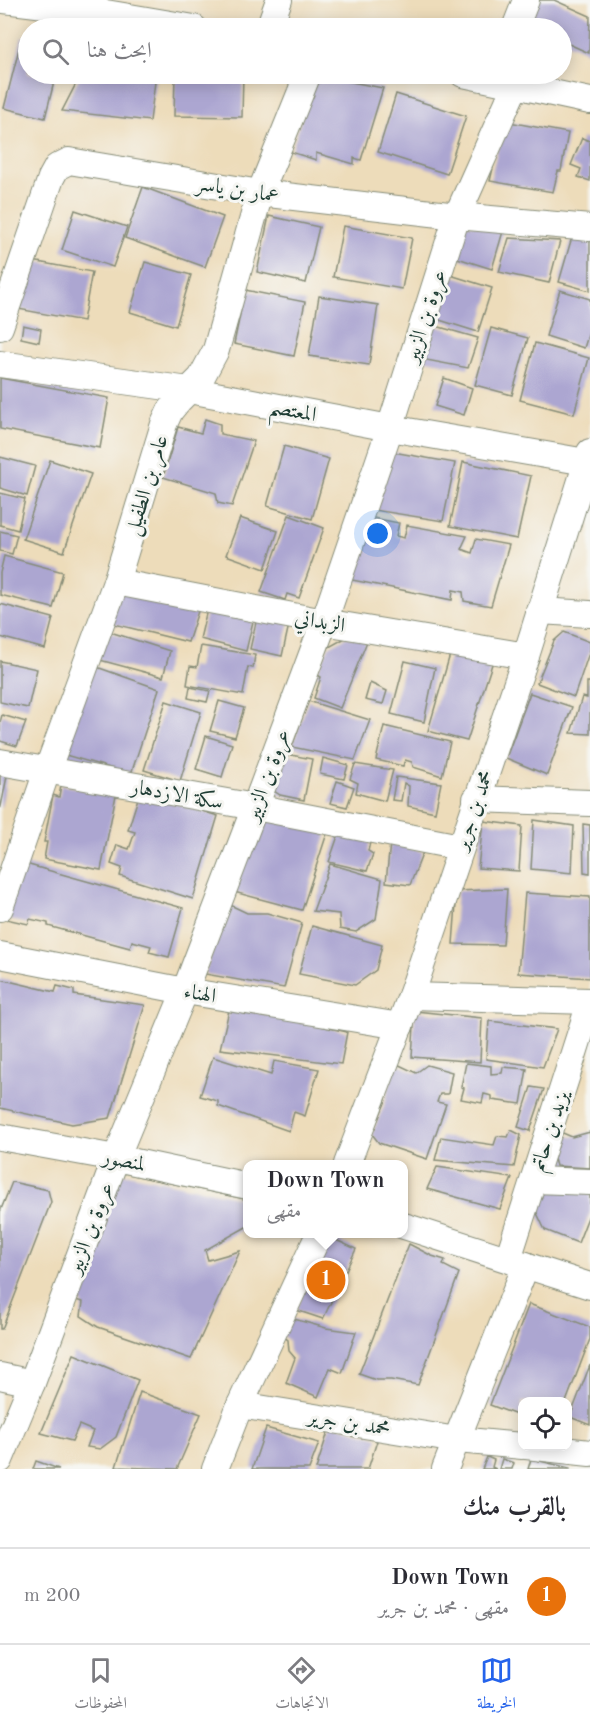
<!DOCTYPE html>
<html lang="ar">
<meta charset="utf-8">
<style>
:root{--surface:#fff;--page:#f7f7f7;--text:#2b2b33;--muted:#7c7c81;--line:#e1e1e2;--accent:#2563eb}
body{margin:0;font-family:"Old Standard TT",Amiri,serif;background:var(--page);color:var(--text);direction:rtl}
.controls{position:absolute;right:18px;bottom:18px;display:grid;overflow:hidden;border-radius:12px;box-shadow:0 3px 15px #0003}
.controls button{width:54px;height:54px;display:grid;place-items:center;padding:0;border:0;border-bottom:2px solid var(--line);background:var(--surface);color:var(--text);font:30px sans-serif}
.you{position:absolute;left:378px;top:534px;width:21px;height:21px;margin:-15px;border:4px solid #fff;border-radius:50%;background:#1a73e8;box-shadow:0 0 0 9px #1a73e833}
.badge{display:grid;place-items:center;width:39px;height:39px;border-radius:50%;background:var(--accent);color:#fff;font-size:20px;font-weight:700}
.pin{position:absolute;translate:-50% -50%;border:3px solid #fff;box-shadow:0 2px 6px #0006}
.popup{position:absolute;left:243px;top:1160px;width:165px;height:78px;box-sizing:border-box;display:grid;place-content:center;border-radius:12px;background:var(--surface);filter:drop-shadow(0 2px 4px #0005);font-size:20px;white-space:nowrap;color:var(--muted)}
.popup b{font-size:22px;color:var(--text)}
.popup::after{content:'';position:absolute;left:50%;top:100%;margin-left:-12px;border:12px solid transparent;border-top-color:var(--surface)}
.list{margin:0;padding:0;list-style:none}
h2{display:flex;justify-content:space-between;align-items:center;height:78px;margin:0;padding:0 24px;font-size:26px}
h2 small{font-size:20px;font-weight:400;color:var(--muted)}
.list li{display:grid;grid-template-columns:39px 1fr auto;gap:18px;align-items:center;box-sizing:border-box;height:96px;padding:0 24px;border-top:2px solid var(--line)}
.list b{display:block;font-size:22px;white-space:nowrap}
.list p{margin:0;font-size:20px;white-space:nowrap;color:var(--muted)}
.list em{font-size:20px;font-style:normal;color:var(--muted)}
.icon{flex:none;width:33px;height:33px;fill:none;stroke:currentColor;stroke-width:2;stroke-linecap:round;stroke-linejoin:round}
.map{position:relative;flex:none;width:590px;height:1469px;overflow:hidden;direction:ltr}
.search{position:absolute;background:var(--surface);box-shadow:0 3px 15px #0003;left:18px;right:18px;top:18px;height:66px;display:flex;align-items:center;gap:15px;box-sizing:border-box;padding:0 21px;border-radius:33px;color:var(--muted);font-size:22px}
.sheet{height:174px;background:var(--surface)}
nav{display:flex;justify-content:space-around;align-items:center;box-sizing:border-box;height:84px;border-top:2px solid var(--line);background:var(--surface);font-size:16px;color:var(--muted)}
nav a{display:grid;justify-items:center;gap:3px}
nav .on{color:var(--accent)}
.map>svg:first-child{display:block}
.building{fill:#aca6d1}
.lines{fill:none;stroke-linecap:round;stroke-linejoin:round}
.street-casing{stroke:#868c77;stroke-width:28}
.street{stroke:#fff;stroke-width:26}
.labels{text-anchor:middle;stroke-width:6;stroke-linejoin:round;paint-order:stroke}
.street-label{font-size:21px;fill:#1f3d34;stroke:#f6f6f2}
</style>
<div class="map">
<svg width="590" height="1469" viewBox="0 0 590 1469">
<rect width="100%" height="100%" fill="#f6f6f2"/>
<filter id="ink" filterUnits="userSpaceOnUse"><feTurbulence type="fractalNoise" baseFrequency=".0167" numOctaves="2"/><feDisplacementMap in="SourceGraphic" scale="12" xChannelSelector="R" yChannelSelector="G"/><feConvolveMatrix kernelMatrix="1 2 1 2 8 2 1 2 1" color-interpolation-filters="sRGB"/></filter>
<filter id="wash" filterUnits="userSpaceOnUse"><feTurbulence type="fractalNoise" baseFrequency=".008" numOctaves="4" result="noise"/><feDisplacementMap in="SourceGraphic" scale="24" xChannelSelector="R" yChannelSelector="G"/><feGaussianBlur stdDeviation="1.35" result="paint"/><feColorMatrix in="noise" values="0 0 0 0 0 0 0 0 0 0 0 0 0 0 0 0 0 1.4 0 .05"/><feComposite in="paint" operator="in"/></filter>
<g filter="url(#wash)">
<rect width="100%" height="100%" fill="#eddcba"/>
<g id="blocks">
<g class="building">
<path d="M537,0H554L590,16L589,53L562,41V28H534L526,25Z"/>
<path d="M22,37L28,39V74H56L45,118L4,108Z"/>
<path d="M81,74H156L150,121L62,111Z"/>
<path d="M175,74H243L242,117L174,116Z"/>
<path d="M315,75L383,88L361,160L354,158V164L316,153V160L291,152Z"/>
<path d="M396,94L466,116L447,174L378,152Z"/>
<path d="M504,121L568,133L561,171H558L553,192L490,181Z"/>
<path d="M582,138L590,141V181L578,177L581,169L571,165Z"/>
<path d="M143,187L223,217L205,267L125,238Z"/>
<path d="M75,210L127,227L113,267L62,250Z"/>
<path d="M269,216L319,227L306,283L257,272Z"/>
<path d="M464,224L504,228L492,269L451,256Z"/>
<path d="M343,226L412,238L402,289L333,277Z"/>
<path d="M572,237L590,239V291L559,282Z"/>
<path d="M509,238L560,241L549,283L499,272Z"/>
<path d="M27,260L92,272L83,321L18,309Z"/>
<path d="M145,262L191,275L176,326L130,312Z"/>
<path d="M447,274L492,288L478,332L433,318Z"/>
<path d="M245,290L305,302L294,356L234,344Z"/>
<path d="M560,290L590,299V329L584,348L546,336Z"/>
<path d="M319,296L378,305L369,365L309,356Z"/>
<path d="M429,324L478,338L468,368L416,358Z"/>
<path d="M23,325L41,329L39,342L21,338Z"/>
<path d="M491,328L528,338L512,395L475,385Z"/>
<path d="M535,343L589,358L574,414L520,400Z"/>
<path d="M0,378L109,398L100,448L0,429Z"/>
<path d="M444,378L472,388L464,415L435,406Z"/>
<path d="M205,419L220,424V434L254,441L232,506L218,503L216,493L163,477L178,427L201,433Z"/>
<path d="M284,446L329,459L312,519L267,506Z"/>
<path d="M393,452L455,463L443,521L374,510Z"/>
<path d="M0,457L35,466L27,496L0,488Z"/>
<path d="M50,460L91,474L64,552L23,539Z"/>
<path d="M463,462L531,476L517,539L450,526Z"/>
<path d="M0,493L25,499L18,530L0,525Z"/>
<path d="M289,515L324,528L299,598L287,594L285,600L261,592Z"/>
<path d="M368,517L399,523L396,536L404,538L407,525L467,536L461,549L472,553L476,539L509,545L491,606L464,601L463,592L453,590L452,600L352,580Z"/>
<path d="M240,518L278,531L265,569L226,555Z"/>
<path d="M0,531L17,535L12,554L0,551Z"/>
<path d="M4,556L63,572L53,608L0,595V573Z"/>
<path d="M118,588L200,605L188,642L106,622Z"/>
<path d="M209,601L255,613L246,651L200,639Z"/>
<path d="M0,604L53,618L45,649L0,637Z"/>
<path d="M258,613L290,620L282,656L250,649Z"/>
<path d="M104,630L170,651L163,677L96,659Z"/>
<path d="M564,632L590,642V650L574,697L537,683L554,641Z"/>
<path d="M347,637L368,639L340,708L314,698L321,677L316,674L329,647Z"/>
<path d="M201,646L255,655L253,668L248,667L243,695L187,685L190,666L197,667Z"/>
<path d="M451,651L493,661L467,741L428,731Z"/>
<path d="M0,661L37,669L28,708L0,702Z"/>
<path d="M405,661L435,668L424,722L391,714Z"/>
<path d="M91,665L159,689L131,774L62,754Z"/>
<path d="M587,682H590V734L571,733L582,697L587,698Z"/>
<path d="M370,683L387,691L383,704L365,700Z"/>
<path d="M190,687L210,691L207,702L188,698Z"/>
<path d="M530,693L572,707L547,775L506,758Z"/>
<path d="M166,701L201,712L180,781L144,770Z"/>
<path d="M219,701L244,708L235,737L210,731Z"/>
<path d="M308,701L370,720L355,760L292,747Z"/>
<path d="M2,715L26,722L17,746L0,741V722Z"/>
<path d="M384,726L450,742L442,776L413,767L412,762L405,760L403,766L376,760Z"/>
<path d="M206,736L232,744L222,777L196,769Z"/>
<path d="M281,753L312,759L304,800L280,795L274,791Z"/>
<path d="M323,758L348,765L344,779L320,774Z"/>
<path d="M355,764L393,770L385,801L356,793L358,783L350,779Z"/>
<path d="M0,774L7,776L1,807L0,806Z"/>
<path d="M396,777L441,783L435,812L408,806L409,786L404,783L401,801L392,800Z"/>
<path d="M337,781L354,787L347,807L330,803Z"/>
<path d="M61,785L116,795L101,870L44,859L47,842H44L53,795L59,797Z"/>
<path d="M140,792L218,816L193,899L120,876L122,868L111,864L117,845L129,849L135,832L128,830Z"/>
<path d="M273,813L329,827L302,910L234,892L256,825Z"/>
<path d="M534,820L574,826L572,873L531,869Z"/>
<path d="M483,821L522,826L519,871L478,868Z"/>
<path d="M583,824L590,825V873L584,872Z"/>
<path d="M340,830L372,834L368,851L373,854L367,871L329,862Z"/>
<path d="M390,843L423,852L410,885L386,882Z"/>
<path d="M22,863L183,908L169,957L149,952L151,946L132,941L130,948L48,926V923L30,919L28,924L6,919Z"/>
<path d="M330,864L382,879L376,919L356,932L340,929L339,914L313,911Z"/>
<path d="M507,889L503,945L453,944L457,891Z"/>
<path d="M525,893L590,897V978L518,973Z"/>
<path d="M226,903L247,913H267L302,923L284,988L205,974Z"/>
<path d="M312,926L382,945L376,970L355,985L299,974Z"/>
<path d="M0,979L55,992L57,986L74,990V995L145,1005L110,1118L72,1124L0,1108Z"/>
<path d="M230,1006L347,1032L341,1064L220,1049Z"/>
<path d="M415,1011L482,1018L480,1062L412,1057Z"/>
<path d="M489,1021L557,1029L543,1067L486,1059Z"/>
<path d="M213,1057L271,1075L274,1061L319,1069L305,1116L294,1112L289,1131L218,1106V1101L200,1096Z"/>
<path d="M395,1063L416,1073L427,1065L452,1072L448,1094H440L437,1102L446,1104L427,1159L379,1143L372,1134L385,1103Z"/>
<path d="M466,1063L491,1066V1074L502,1073L503,1067L527,1069L521,1104L492,1100V1096L484,1094L482,1103L461,1099L464,1088L461,1087Z"/>
<path d="M531,1087L544,1089L530,1131L518,1127Z"/>
<path d="M511,1130L521,1135L514,1167L435,1160L441,1137L494,1145L497,1136L508,1137Z"/>
<path d="M558,1131L572,1137L590,1132V1168L556,1166L552,1152L558,1147Z"/>
<path d="M437,1167L512,1178L500,1209L427,1189Z"/>
<path d="M119,1172L245,1199L248,1213V1226L205,1250L208,1260L240,1251L191,1359L98,1327L81,1316L83,1302L71,1299Z"/>
<path d="M12,1182L48,1190L51,1202L2,1329H0V1212Z"/>
<path d="M545,1188L590,1191V1212L578,1243L545,1230L536,1211Z"/>
<path d="M327,1236L356,1249L323,1319L296,1310Z"/>
<path d="M409,1244L432,1256L445,1260L443,1265L459,1273L418,1385L391,1380H376L359,1374Z"/>
<path d="M529,1304L590,1327V1339L566,1402H522V1417L490,1405Z"/>
<path d="M287,1317L326,1328L356,1332L342,1373L330,1368L318,1397L286,1383L295,1358L289,1351L288,1340L278,1332Z"/>
<path d="M74,1354L138,1380L116,1437L100,1449L87,1447L93,1431L79,1425L72,1441L41,1433Z"/>
<path d="M590,1365V1425L570,1417Z"/>
<path d="M140,1392L201,1414L177,1469L116,1467Z"/>
<path d="M331,1423L378,1438L368,1469H316Z"/>
<path d="M266,1428L319,1443L309,1469H252Z"/>
<path d="M487,1457L494,1460L492,1467L496,1469H482Z"/>
<path d="M502,1459L514,1463L512,1469H499Z"/>
<path d="M531,1459L570,1468V1469H528Z"/>
<path d="M36,1461L59,1469H33Z"/>
</g>
</g>
</g>
<g filter="url(#ink)">
<use href="#blocks" fill-opacity="0" stroke="#868c77" stroke-width="1.5"/>
<g class="lines">
<defs>
<g id="street">
<path d="M4,0L94,11L194,28"/>
<path d="M269,28L279,0"/>
<path d="M515,28L526,0"/>
<path d="M463,74L590,101"/>
<path d="M0,327L51,178L57,167L69,161L260,193L457,216L590,228"/>
<path d="M0,364L189,390L390,428L586,462"/>
<path d="M116,582L324,622L526,656"/>
<path d="M539,611L590,614"/>
<path d="M0,762L255,807L460,847"/>
<path d="M476,799L590,803"/>
<path d="M0,908L47,771L116,582L164,424L170,411L179,400L201,378L216,350L260,193L308,74"/>
<path d="M0,955L185,991L400,1026"/>
<path d="M411,996L590,1001"/>
<path d="M0,1137L116,1158L248,1186"/>
<path d="M347,1164L411,996L526,656L590,452"/>
<path d="M534,1180L590,1182"/>
<path d="M404,1226L590,1286"/>
<path d="M508,1259L590,1003"/>
<path d="M0,1376L32,1383"/>
<path d="M240,1405L457,1440L522,1446"/>
<path d="M526,1446L590,1453"/>
<path d="M0,1460L32,1383L116,1158L185,991L255,807L324,622L390,428L457,216L516,84"/>
<path d="M215,1469L240,1405L319,1234"/>
<path d="M445,1469L526,1265"/>
</g>
</defs>
<use href="#street" class="street-casing"/>
<use href="#street" class="street"/>
</g>
</g>
<g class="labels">
<g class="street-label">
<text transform="translate(238 189) rotate(9)" y="7">عمار بن ياسر</text>
<text transform="translate(425 316) rotate(-72)" y="7">عروة بن الزبير</text>
<text transform="translate(293 410) rotate(11)" y="7">المعتصم</text>
<text transform="translate(146 485) rotate(-73)" y="7">عامر بن الطفيل</text>
<text transform="translate(320 621) rotate(10)" y="7">الزبداني</text>
<text transform="translate(267 775) rotate(-70)" y="7">عروة بن الزبير</text>
<text transform="translate(177 794) rotate(10)" y="7">سكة الازدهار</text>
<text transform="translate(473 810) rotate(-71)" y="7">محمد بن جرير</text>
<text transform="translate(200 993) rotate(10)" y="7">الهناء</text>
<text transform="translate(549 1131) rotate(-72)" y="7">يزيد بن حاتم</text>
<text transform="translate(124 1160) rotate(11)" y="7">لمنصور</text>
<text transform="translate(90 1228) rotate(-69)" y="7">عروة بن الزبير</text>
<text transform="translate(349 1422) rotate(9)" y="7">محمد بن جرير</text>
</g>
</g>
</svg>
<div class="controls">
<button><svg class="icon" aria-label="locate" viewBox="0 0 24 24"><circle cx="12" cy="12" r="6"/><path d="M12 2v4M12 18v4M2 12h4M18 12h4"/></svg></button>
</div>
<div class="you"></div>
<div class="pin badge" style="left:326px;top:1280px;background:#e8710a">1</div>
<div class="popup"><b>Down Town</b>مقهى</div>
<div class="search"><svg class="icon" aria-label="search" viewBox="0 0 24 24"><circle cx="10" cy="10" r="6"/><path d="M15 15l6 6"/></svg>ابحث هنا</div>
</div>
<section class="sheet">
<h2>بالقرب منك<small></small></h2>
<ul class="list">
<li><span class="badge" style="background:#e8710a">1</span><div><b>Down Town</b><p>مقهى · محمد بن جرير</p></div><em>200 m</em></li>
</ul>
</section>
<nav>
<a class="on"><svg class="icon" aria-label="map" viewBox="0 0 24 24"><path d="M3 6l6-2 6 2 6-2v14l-6 2-6-2-6 2zM9 4v14M15 6v14"/></svg>الخريطة</a>
<a><svg class="icon" aria-label="directions" viewBox="0 0 24 24"><path d="M12 3l9 9-9 9-9-9zM9 14v-3h6M13 9l2 2-2 2"/></svg>الاتجاهات</a>
<a><svg class="icon" aria-label="saved" viewBox="0 0 24 24"><path d="M7 4h10v16l-5-4-5 4z"/></svg>المحفوظات</a>
</nav>
